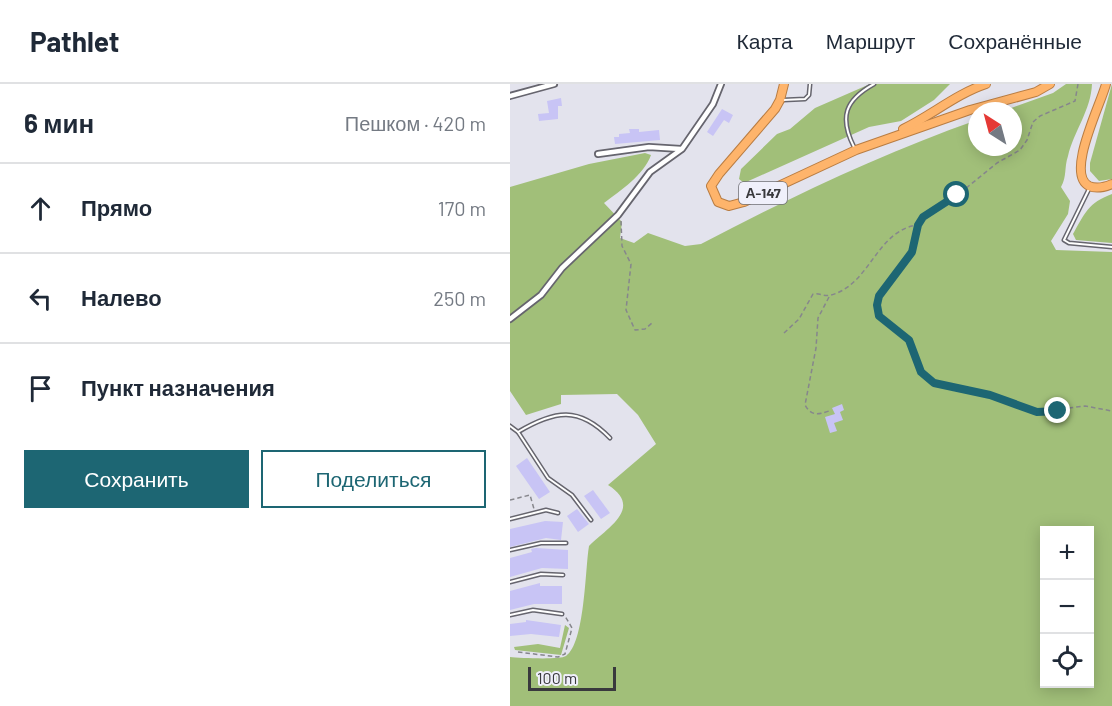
<!DOCTYPE html>
<html lang="ru">
<meta charset="utf-8">
<style>
:root{--surface:#fff;--page:#f6f6f7;--text:#1f2937;--muted:#747a83;--line:#e0e1e3;--accent:#1d6673}
body{margin:0;font-family:Barlow,sans-serif;background:var(--page);color:var(--text)}
.controls{position:absolute;right:18px;bottom:18px;display:grid;overflow:hidden;border-radius:0px;box-shadow:0 3px 15px #0003}
.controls button{width:54px;height:54px;display:grid;place-items:center;padding:0;border:0;border-bottom:2px solid var(--line);background:var(--surface);color:var(--text);font:30px sans-serif}
.compass{position:absolute;left:458px;top:18px;width:54px;height:54px;border-radius:50%;background:var(--surface);box-shadow:0 3px 15px #0003;rotate:324deg}
.scale{position:absolute;left:18px;bottom:15px;width:88px;box-sizing:border-box;padding-left:6px;border:3px solid #39393d;border-top:0;font-size:16px;line-height:21px;white-space:nowrap;color:#39393d;-webkit-text-stroke:4px #f0f0fb;paint-order:stroke}
.stop{position:absolute;width:18px;height:18px;margin:-14px;border:4px solid #1d6673;border-radius:50%;background:#fff}
.stop.end{background:#1d6673;border-color:#fff;box-shadow:0 2px 6px #0008}
.list{margin:0;padding:0;list-style:none}
h2{display:flex;justify-content:space-between;align-items:center;height:78px;margin:0;padding:0 24px;font-size:26px}
h2 small{font-size:20px;font-weight:400;color:var(--muted)}
.list li{display:grid;grid-template-columns:39px 1fr auto;gap:18px;align-items:center;box-sizing:border-box;height:90px;padding:0 24px;border-top:2px solid var(--line)}
.list b{display:block;font-size:22px;white-space:nowrap}
.list em{font-size:20px;font-style:normal;color:var(--muted)}
.actions{display:flex;gap:12px;padding:18px 24px}
.actions a{flex:1;padding:14px 0;border:2px solid var(--accent);border-radius:0px;text-align:center;font-size:21px;color:var(--accent)}
.actions .main{background:var(--accent);color:#fff}
.icon{flex:none;width:33px;height:33px;fill:none;stroke:currentColor;stroke-width:2;stroke-linecap:round;stroke-linejoin:round}
.map{position:relative;flex:none;width:602px;height:622px;overflow:hidden}
header{display:flex;align-items:center;gap:36px;box-sizing:border-box;height:84px;padding:0 30px;background:var(--surface);border-bottom:2px solid var(--line)}
header strong{font-size:28px}
nav{display:flex;gap:33px;margin-inline-start:auto;font-size:21px}
main{display:flex}
aside{flex:1;background:var(--surface)}
.map>svg:first-child{display:block}
.green{fill:#a1bf79;fill-rule:evenodd}
.building{fill:#c8c4f5}
.lines{fill:none;stroke-linecap:round;stroke-linejoin:round}
.service-casing{stroke:#66656e;stroke-width:5}
.minor-casing{stroke:#66656e;stroke-width:8}
.trunk-casing{stroke:#b97d43;stroke-width:10}
.path{stroke:#86868c;stroke-width:1.5;stroke-dasharray:4.5 3;stroke-linecap:butt}
.service{stroke:#fff;stroke-width:2}
.minor{stroke:#fff;stroke-width:4.5}
.trunk{stroke:#feb46b;stroke-width:8}
.route{stroke:#1d6673;stroke-width:8}
.labels{text-anchor:middle;stroke-width:4.5;stroke-linejoin:round;paint-order:stroke}
.shield{fill:#f0f0fb;stroke:#707076;stroke-width:1.5}
.shield-label{font-size:14px;font-weight:bold;fill:#39393d}
</style>
<header>
<strong>Pathlet</strong>
<nav><a>Карта</a><a>Маршрут</a><a>Сохранённые</a></nav>
</header>
<main>
<aside>
<h2>6 мин<small>Пешком · 420 m</small></h2>
<ul class="list">
<li><svg class="icon" aria-label="ahead" viewBox="0 0 24 24"><path d="M12 20V5M6 11l6-6 6 6"/></svg><div><b>Прямо</b></div><em>170 m</em></li>
<li><svg class="icon" aria-label="left" viewBox="0 0 24 24"><path d="M17 20v-9H6M10 6l-5 5 5 5"/></svg><div><b>Налево</b></div><em>250 m</em></li>
<li><svg class="icon" aria-label="arrive" viewBox="0 0 24 24"><path d="M6 21V4h12l-3 4 3 4H6"/></svg><div><b>Пункт назначения</b></div></li>
</ul>
<div class="actions"><a class="main">Сохранить</a><a>Поделиться</a></div>
</aside>
<div class="map">
<svg width="602" height="622" viewBox="0 0 602 622">
<rect width="100%" height="100%" fill="#e3e3ed"/>
<g class="green">
<path d="M360,0H440L424,16L391,37L359,43L234,99L229,95L231,85L267,50L280,45L305,24Z"/>
<path d="M556,0H582C581,26 564,47 558,72C554,84 557,92 551,103L560,117L558,130L541,157L546,166L602,168V622H0V573C10,574 50,576 56,572C75,559 75,486 79,462C97,444 134,424 98,401L146,360L128,331L107,310L51,311V320L16,331L0,307V103L79,80L135,69L141,71C134,91 110,107 94,119L112,138L110,154L124,159L138,149L175,162L191,160C281,113 371,70 467,36V63H503V27H493L543,9ZM534,446H580V600H534Z"/>
<path d="M602,0V95L589,97L580,87V79Z"/>
<path d="M602,110V159L566,156L563,150C575,129 578,119 602,110Z"/>
<path d="M55,541L59,544L51,571L5,566L4,563L28,560L50,564Z"/>
</g>
<g class="building">
<path d="M51,14L52,22H48V35L29,37L28,30L39,29L37,17Z"/>
<path d="M212,25L223,31L219,39L214,36L203,52L197,48Z"/>
<path d="M119,45H129V48L149,46L150,56L105,60L104,53H109V50L120,49Z"/>
<path d="M332,320L334,326L330,328L333,336L324,339L327,347L320,349L315,333L325,330L322,324Z"/>
<path d="M17,374L40,408L29,415L6,382Z"/>
<path d="M83,406L100,429L91,435L74,412Z"/>
<path d="M67,425L79,440L68,448L57,432Z"/>
<path d="M35,437L53,438L51,456L36,454L0,463V445Z"/>
<path d="M26,464L58,466V485L32,484L0,493V474L22,468L21,465Z"/>
<path d="M30,499V502H52V520H24L0,526V507Z"/>
<path d="M16,536L51,541L49,553L21,550L0,552V540L16,538Z"/>
</g>
<g class="lines">
<defs>
<g id="service">
<path d="M273,16L295,15L299,11L300,0"/>
<path d="M344,63C329,33 335,16 364,0"/>
<path d="M579,105L554,156L559,159L602,163"/>
<path d="M0,342L8,348L38,394L62,411L81,436"/>
<path d="M8,348C45,326 69,322 100,354"/>
<path d="M0,435L36,426L48,429"/>
<path d="M0,466L31,459H56"/>
<path d="M0,498L31,490L53,491"/>
<path d="M0,531L23,526L52,530"/>
</g>
<g id="minor">
<path d="M0,12L44,0"/>
<path d="M88,70L139,63L171,65"/>
<path d="M0,235L31,211L52,184L108,131L140,88L172,65L203,20L211,0"/>
</g>
<g id="trunk">
<path d="M274,0L270,16L265,25L209,90L201,102L208,118L219,122L234,118L346,66L460,26L526,8L540,0"/>
<path d="M596,0C591,20 555,90 579,102C586,105 595,103 602,100"/>
<path d="M393,45C422,31 446,10 476,0"/>
</g>
</defs>
<use href="#service" class="service-casing"/>
<use href="#minor" class="minor-casing"/>
<use href="#trunk" class="trunk-casing"/>
<g class="path">
<path d="M568,0L565,17L530,32L523,38L517,56L510,66L487,79L455,105L413,133L408,141L402,168L369,212L367,221L369,232L399,256L411,288L425,299L480,311L527,328L575,322L602,327"/>
<path d="M111,137L112,162L121,180L116,226L125,246L135,245L142,239"/>
<path d="M319,213L308,234L306,264L295,321C301,332 308,331 319,327"/>
<path d="M274,249L289,235L303,210C310,209 315,213 321,211C360,201 366,147 407,141"/>
<path d="M0,416L20,411L24,425"/>
<path d="M8,568L48,573L55,570L62,544L55,532"/>
</g>
<use href="#service" class="service"/>
<use href="#minor" class="minor"/>
<use href="#trunk" class="trunk"/>
</g>
<g class="lines">
<path class="route" d="M447,111L413,133L408,141L402,168L369,212L367,221L369,232L399,256L411,288L424,299L480,311L527,328L548,327"/>
</g>
<g class="labels">
<rect class="shield" x="229" y="98" width="48" height="22" rx="4.5"/>
<g class="shield-label">
<text x="253" y="114">А-147</text>
</g>
</g>
</svg>
<div class="controls">
<button>+</button>
<button>−</button>
<button><svg class="icon" aria-label="locate" viewBox="0 0 24 24"><circle cx="12" cy="12" r="6"/><path d="M12 2v4M12 18v4M2 12h4M18 12h4"/></svg></button>
</div>
<svg class="compass" viewBox="-18 -18 36 36"><path d="M0-13l5 13h-10z" fill="#e53935"/><path d="M0 13l5-13h-10z" fill="#747a83"/></svg>
<div class="scale">100 m</div>
<div class="stop" style="left:447px;top:111px"></div>
<div class="stop end" style="left:548px;top:327px"></div>
</div>
</main>
